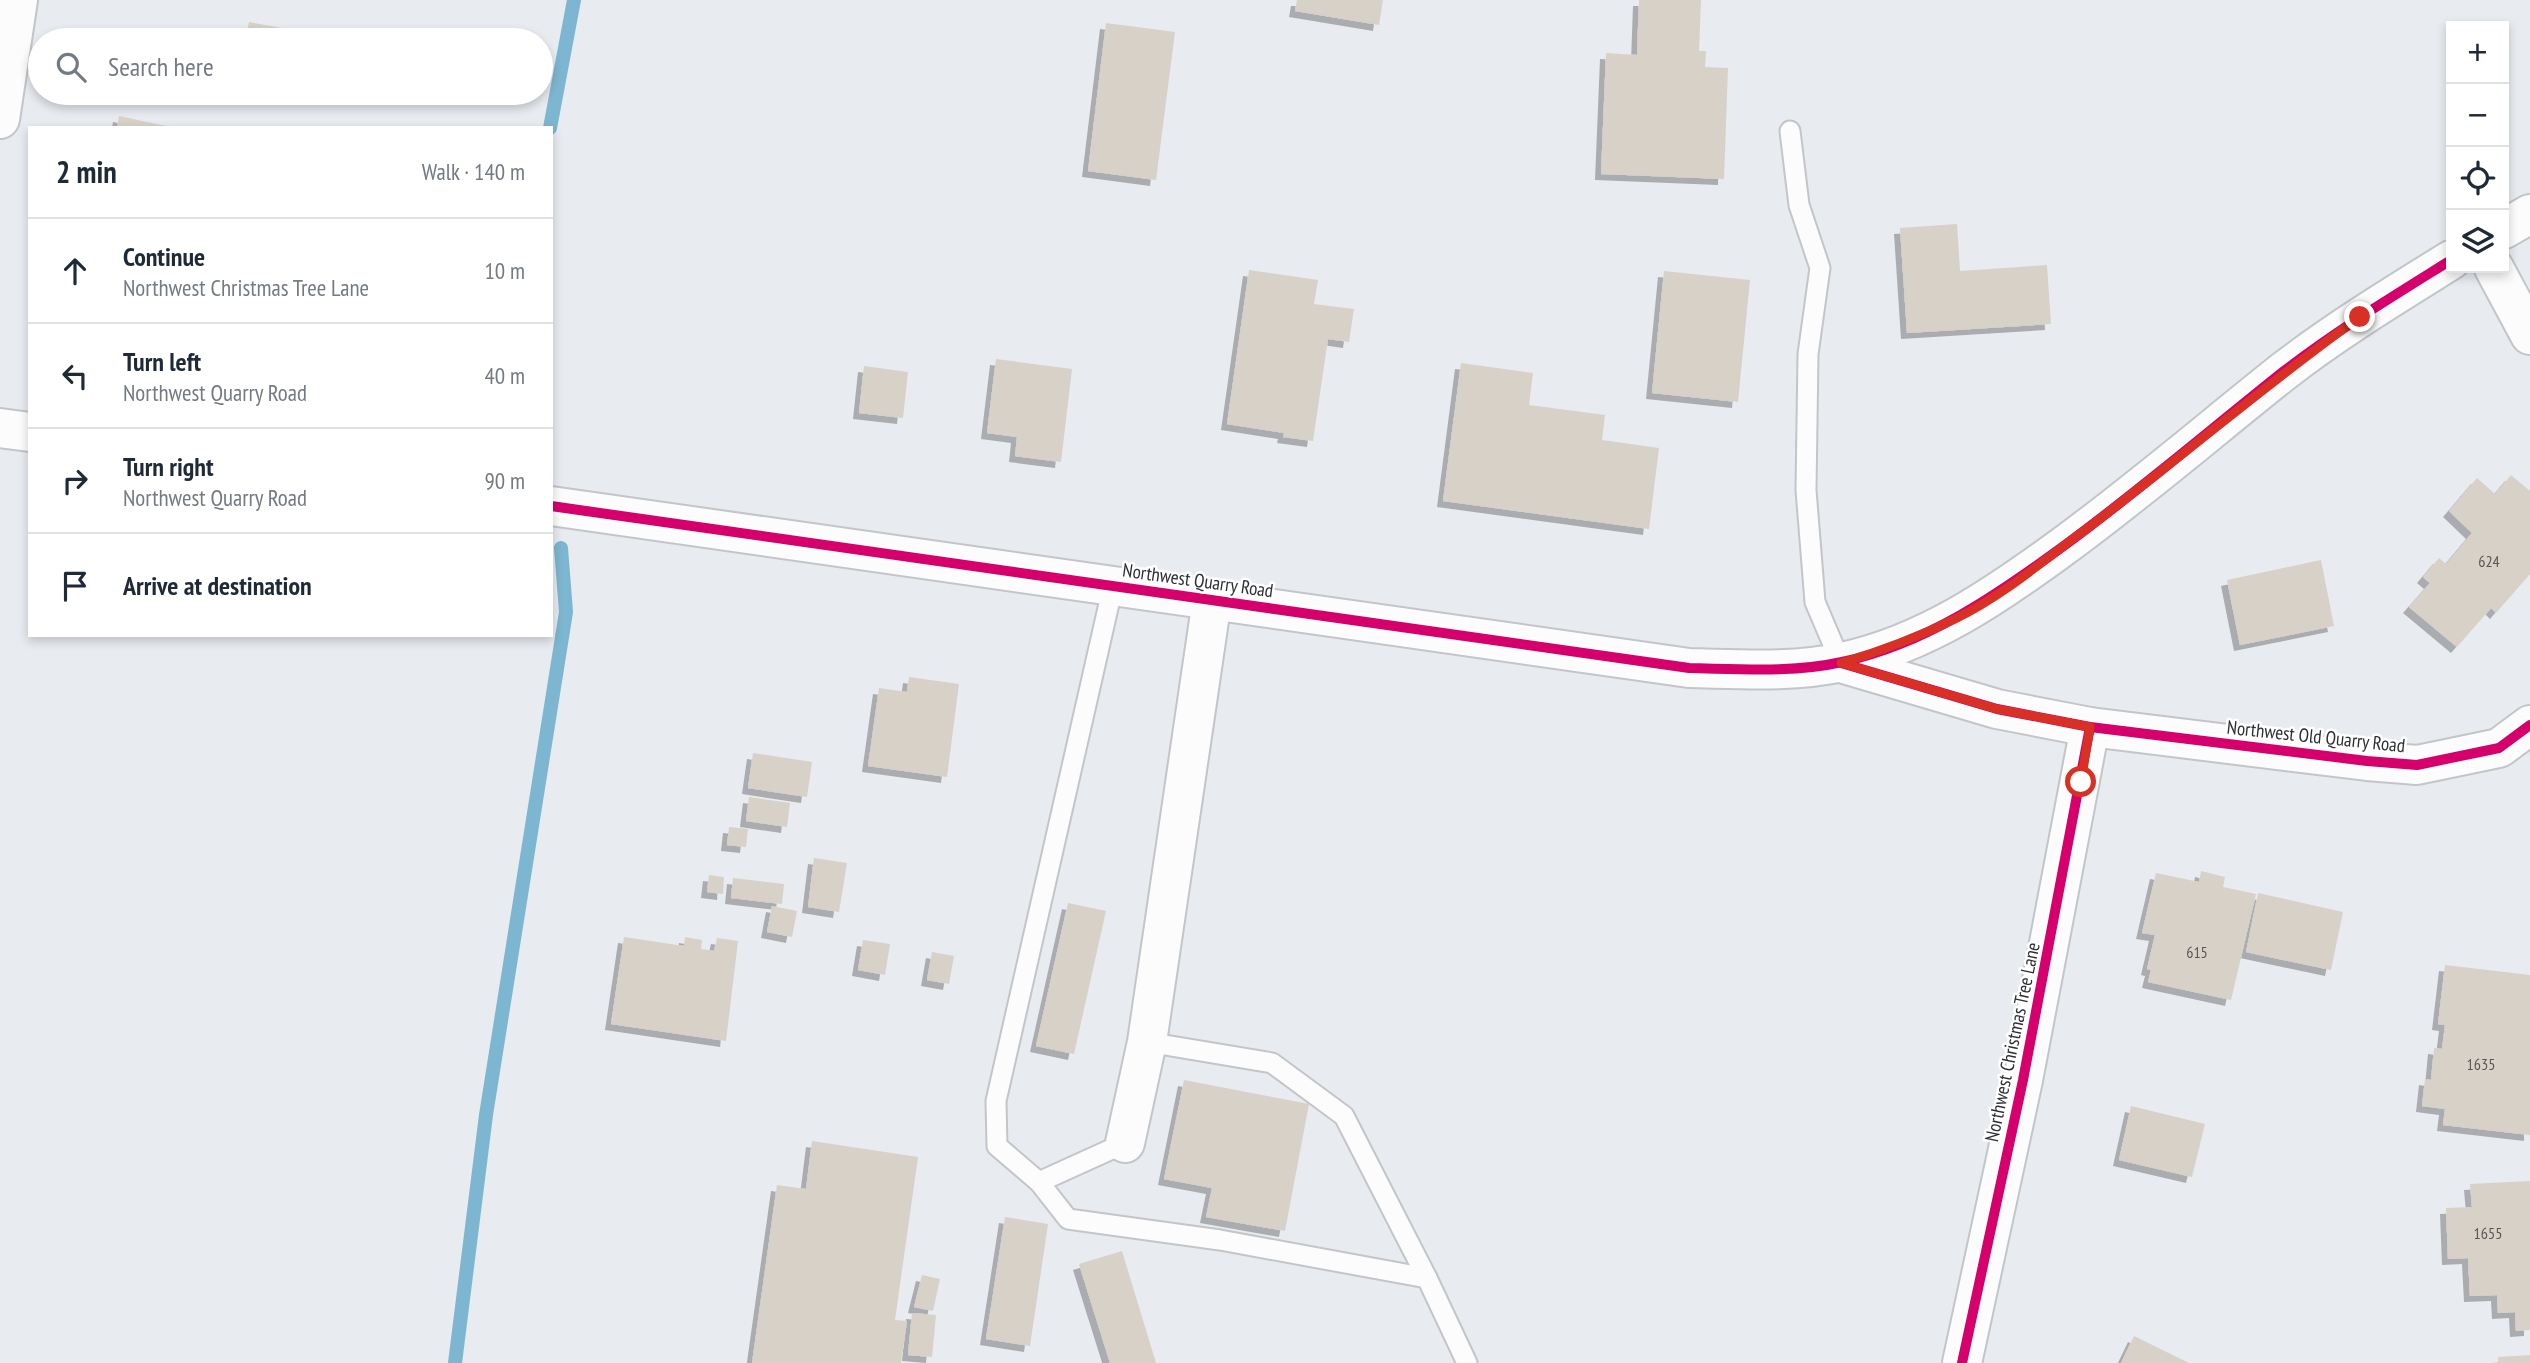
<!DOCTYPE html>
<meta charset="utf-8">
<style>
:root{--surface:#fff;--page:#f6f6f7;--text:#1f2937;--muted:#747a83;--line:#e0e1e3}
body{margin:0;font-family:"PT Sans Narrow",sans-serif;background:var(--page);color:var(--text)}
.controls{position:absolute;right:21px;top:21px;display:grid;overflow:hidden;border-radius:0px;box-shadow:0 4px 10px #0003}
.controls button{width:63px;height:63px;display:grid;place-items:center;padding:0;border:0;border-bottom:2px solid var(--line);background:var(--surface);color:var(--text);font:35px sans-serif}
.stop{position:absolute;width:21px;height:21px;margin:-16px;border:5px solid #d93025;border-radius:50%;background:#fff}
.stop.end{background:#d93025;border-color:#fff;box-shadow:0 2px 7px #0008}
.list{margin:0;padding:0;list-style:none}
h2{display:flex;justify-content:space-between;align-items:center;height:91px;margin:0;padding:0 28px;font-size:30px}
h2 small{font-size:23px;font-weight:400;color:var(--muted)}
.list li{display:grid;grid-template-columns:46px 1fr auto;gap:21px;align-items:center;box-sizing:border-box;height:105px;padding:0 28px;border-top:2px solid var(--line)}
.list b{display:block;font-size:26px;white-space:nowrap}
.list p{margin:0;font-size:23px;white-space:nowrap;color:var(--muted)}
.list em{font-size:23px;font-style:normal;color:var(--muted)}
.icon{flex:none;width:38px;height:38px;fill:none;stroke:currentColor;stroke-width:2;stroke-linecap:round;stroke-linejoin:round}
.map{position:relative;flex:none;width:2530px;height:1363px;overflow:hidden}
.search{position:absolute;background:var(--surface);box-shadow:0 4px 10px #0003;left:28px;top:28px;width:525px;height:77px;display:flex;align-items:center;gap:18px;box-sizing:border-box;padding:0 24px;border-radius:38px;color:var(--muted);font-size:26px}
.panel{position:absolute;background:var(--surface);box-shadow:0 4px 10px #0003;left:28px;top:126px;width:525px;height:511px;border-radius:0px}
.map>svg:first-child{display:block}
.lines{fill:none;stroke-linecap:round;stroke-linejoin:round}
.stream{stroke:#7db6d0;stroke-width:14}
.building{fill:#d8d1c7;filter:url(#shadow)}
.service-casing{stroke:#c3c5c9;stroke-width:23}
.minor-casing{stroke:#c3c5c9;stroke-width:42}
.tertiary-casing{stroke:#c3c5c9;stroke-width:42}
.service{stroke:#fcfcfd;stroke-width:19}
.minor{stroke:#fcfcfd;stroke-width:38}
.tertiary{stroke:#fcfcfd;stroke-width:38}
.cycleway-casing{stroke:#fff;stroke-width:15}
.cycleway{stroke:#d6006c;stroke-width:10}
.route{stroke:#d93025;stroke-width:9}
.labels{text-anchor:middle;stroke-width:5;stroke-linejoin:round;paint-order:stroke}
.number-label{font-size:16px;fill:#575756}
.street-label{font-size:19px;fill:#2c2e31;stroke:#fff}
</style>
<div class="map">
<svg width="2530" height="1363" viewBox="0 0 2530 1363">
<defs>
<filter id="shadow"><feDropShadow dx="-6" dy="6" stdDeviation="0" flood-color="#0004"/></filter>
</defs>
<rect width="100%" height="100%" fill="#e8ebf0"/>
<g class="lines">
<g class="stream">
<path d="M550,128L574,0"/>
<path d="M455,1363L486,1115L566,612L561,548"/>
</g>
</g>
<g class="building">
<path d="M1297,0H1383L1379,25L1295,11Z"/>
<path d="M1639,0H1701L1699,51H1706L1705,67L1728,68L1724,179L1601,174L1606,53L1637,55Z"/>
<path d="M249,22L293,30L291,40H245Z"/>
<path d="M1106,23L1175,32L1156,180L1088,171Z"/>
<path d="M119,116L171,127V128H117Z"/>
<path d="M1957,224L1960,271L2047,265L2051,324L1907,333L1900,228Z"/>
<path d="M1249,270L1318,280L1314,304L1354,309L1349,342L1328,339L1313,441L1283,437L1284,433L1227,424Z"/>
<path d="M1664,271L1750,280L1738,402L1652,393Z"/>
<path d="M996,359L1072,369L1061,462L1015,456L1017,437L987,433Z"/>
<path d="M1461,363L1533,373L1529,405L1605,415L1602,440L1659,448L1649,529L1443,501Z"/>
<path d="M864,366L908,372L903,418L859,413Z"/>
<path d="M2511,475L2530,491V574L2496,613L2491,608L2457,647L2409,607L2430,583L2423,577L2439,558L2446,564L2472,533L2449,511L2477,478L2495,494Z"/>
<path d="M2321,560L2334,626L2240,645L2227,580Z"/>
<path d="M909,677L959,684L947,777L868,766L879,688L907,692Z"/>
<path d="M753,753L812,762L807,797L748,788Z"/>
<path d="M749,797L790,803L787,827L746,821Z"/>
<path d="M729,827L748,829L746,847L727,845Z"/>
<path d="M814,858L847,863L839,912L808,907Z"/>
<path d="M2201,871L2225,877L2223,887L2256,894L2231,1000L2148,982L2151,970L2147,969L2155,935L2142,933L2156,873L2199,882Z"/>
<path d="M709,875L724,877L723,894L707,892Z"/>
<path d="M733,878L784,884L782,904L731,898Z"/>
<path d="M2258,893L2343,912L2331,970L2246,952Z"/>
<path d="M1068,903L1106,911L1074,1054L1036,1046Z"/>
<path d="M772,906L797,911L792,937L767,932Z"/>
<path d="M624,937L684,946L685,937L702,940L701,949L714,951L717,938L738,941L726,1041L611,1024Z"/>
<path d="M863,940L890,944L885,975L858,970Z"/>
<path d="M932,952L954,956L949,984L927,980Z"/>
<path d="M2445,965L2530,975V1135L2443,1125L2445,1109L2422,1106L2425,1079L2431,1080L2434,1048L2442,1049L2445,1025L2438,1024Z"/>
<path d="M1184,1080L1309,1104L1285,1231L1206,1217L1212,1188L1164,1179Z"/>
<path d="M2131,1106L2205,1124L2192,1177L2119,1160Z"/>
<path d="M812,1141L918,1157L895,1320L907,1321L901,1363H752L777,1185L806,1189Z"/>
<path d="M2530,1181V1330L2516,1331L2515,1312L2498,1313L2497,1295L2470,1296L2468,1258L2448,1259L2446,1208L2472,1207L2470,1184Z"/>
<path d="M1005,1217L1048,1224L1030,1346L986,1339Z"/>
<path d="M1122,1251L1156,1363H1110L1079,1264Z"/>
<path d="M922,1275L940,1279L933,1311L914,1307Z"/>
<path d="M912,1313L936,1315L932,1357L908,1355Z"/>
<path d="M2134,1336L2189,1363H2121Z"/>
<path d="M2530,1355V1363H2498V1357Z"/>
</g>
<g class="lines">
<defs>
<g id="service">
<path d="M1790,131L1799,205L1820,268L1808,354L1806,490L1815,602L1841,663"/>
<path d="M1113,586L996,1101L997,1146L1039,1182L1125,1143"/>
<path d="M1147,1042L1272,1063L1344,1116L1427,1278"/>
<path d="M1039,1182L1068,1219L1220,1240L1427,1278L1467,1363"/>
</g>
<g id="minor">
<path d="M0,119L18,0"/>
<path d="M2494,268L2530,335"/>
<path d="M1841,663L1997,709L2090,727L2367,761L2417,765L2499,748L2530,725"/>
<path d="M1125,1143L1147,1042L1212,600"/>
<path d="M1962,1363L2023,1080L2090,727"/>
</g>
<g id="tertiary">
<path d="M2504,229L2530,214"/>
<path d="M0,428L30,432"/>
<path d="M551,506L1689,668C1740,669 1793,673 1842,662C1926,644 1997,595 2065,545C2140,490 2211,429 2284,371C2337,330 2395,295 2451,260"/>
</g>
</defs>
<use href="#service" class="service-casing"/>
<use href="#minor" class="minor-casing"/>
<use href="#tertiary" class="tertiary-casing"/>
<use href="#service" class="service"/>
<use href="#minor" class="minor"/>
<use href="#tertiary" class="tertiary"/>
<defs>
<g id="cycleway">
<path d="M551,506L1689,668C1740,669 1793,673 1842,662C1926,644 1997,595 2065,545C2140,490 2211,429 2284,371C2337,330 2395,295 2451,260"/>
<path d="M1841,663L1997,709L2090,727L2367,761L2417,765L2499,748L2530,725"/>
<path d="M1962,1363L2023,1080L2090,727"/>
</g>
</defs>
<use href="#cycleway" class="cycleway-casing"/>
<use href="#cycleway" class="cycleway"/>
</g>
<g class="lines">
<path class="route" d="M2081,782L2090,727L1997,709L1841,663C1881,651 1918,637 1955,619C1998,598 2036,567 2074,538C2171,467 2261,387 2360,317"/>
</g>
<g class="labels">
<g class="number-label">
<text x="2489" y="567">624</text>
<text x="2197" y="958">615</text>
<text x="2481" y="1070">1635</text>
<text x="2488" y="1239">1655</text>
</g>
<g class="street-label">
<text transform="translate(1198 580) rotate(8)" y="7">Northwest Quarry Road</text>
<text transform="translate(2316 736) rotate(6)" y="7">Northwest Old Quarry Road</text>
<text transform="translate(2012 1042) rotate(-78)" y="7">Northwest Christmas Tree Lane</text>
</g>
</g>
</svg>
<div class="controls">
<button>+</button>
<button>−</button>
<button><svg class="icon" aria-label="locate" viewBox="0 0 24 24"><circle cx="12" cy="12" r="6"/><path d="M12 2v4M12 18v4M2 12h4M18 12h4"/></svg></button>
<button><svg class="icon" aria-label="layers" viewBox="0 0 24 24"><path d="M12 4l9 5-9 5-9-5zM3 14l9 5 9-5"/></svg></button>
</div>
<div class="stop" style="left:2081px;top:782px"></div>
<div class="stop end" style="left:2360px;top:317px"></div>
<div class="search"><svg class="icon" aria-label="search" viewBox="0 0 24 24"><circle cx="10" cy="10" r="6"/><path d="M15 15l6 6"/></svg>Search here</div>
<section class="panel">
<h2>2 min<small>Walk · 140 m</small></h2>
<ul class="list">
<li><svg class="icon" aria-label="ahead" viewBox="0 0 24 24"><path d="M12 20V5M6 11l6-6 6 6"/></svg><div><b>Continue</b><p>Northwest Christmas Tree Lane</p></div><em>10 m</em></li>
<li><svg class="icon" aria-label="left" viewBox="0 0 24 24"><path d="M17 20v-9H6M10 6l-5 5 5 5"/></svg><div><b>Turn left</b><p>Northwest Quarry Road</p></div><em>40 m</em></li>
<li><svg class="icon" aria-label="right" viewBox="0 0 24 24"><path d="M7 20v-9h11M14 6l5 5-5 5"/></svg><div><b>Turn right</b><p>Northwest Quarry Road</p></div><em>90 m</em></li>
<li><svg class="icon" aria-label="arrive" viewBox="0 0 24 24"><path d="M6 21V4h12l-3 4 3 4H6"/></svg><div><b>Arrive at destination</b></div></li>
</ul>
</section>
</div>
